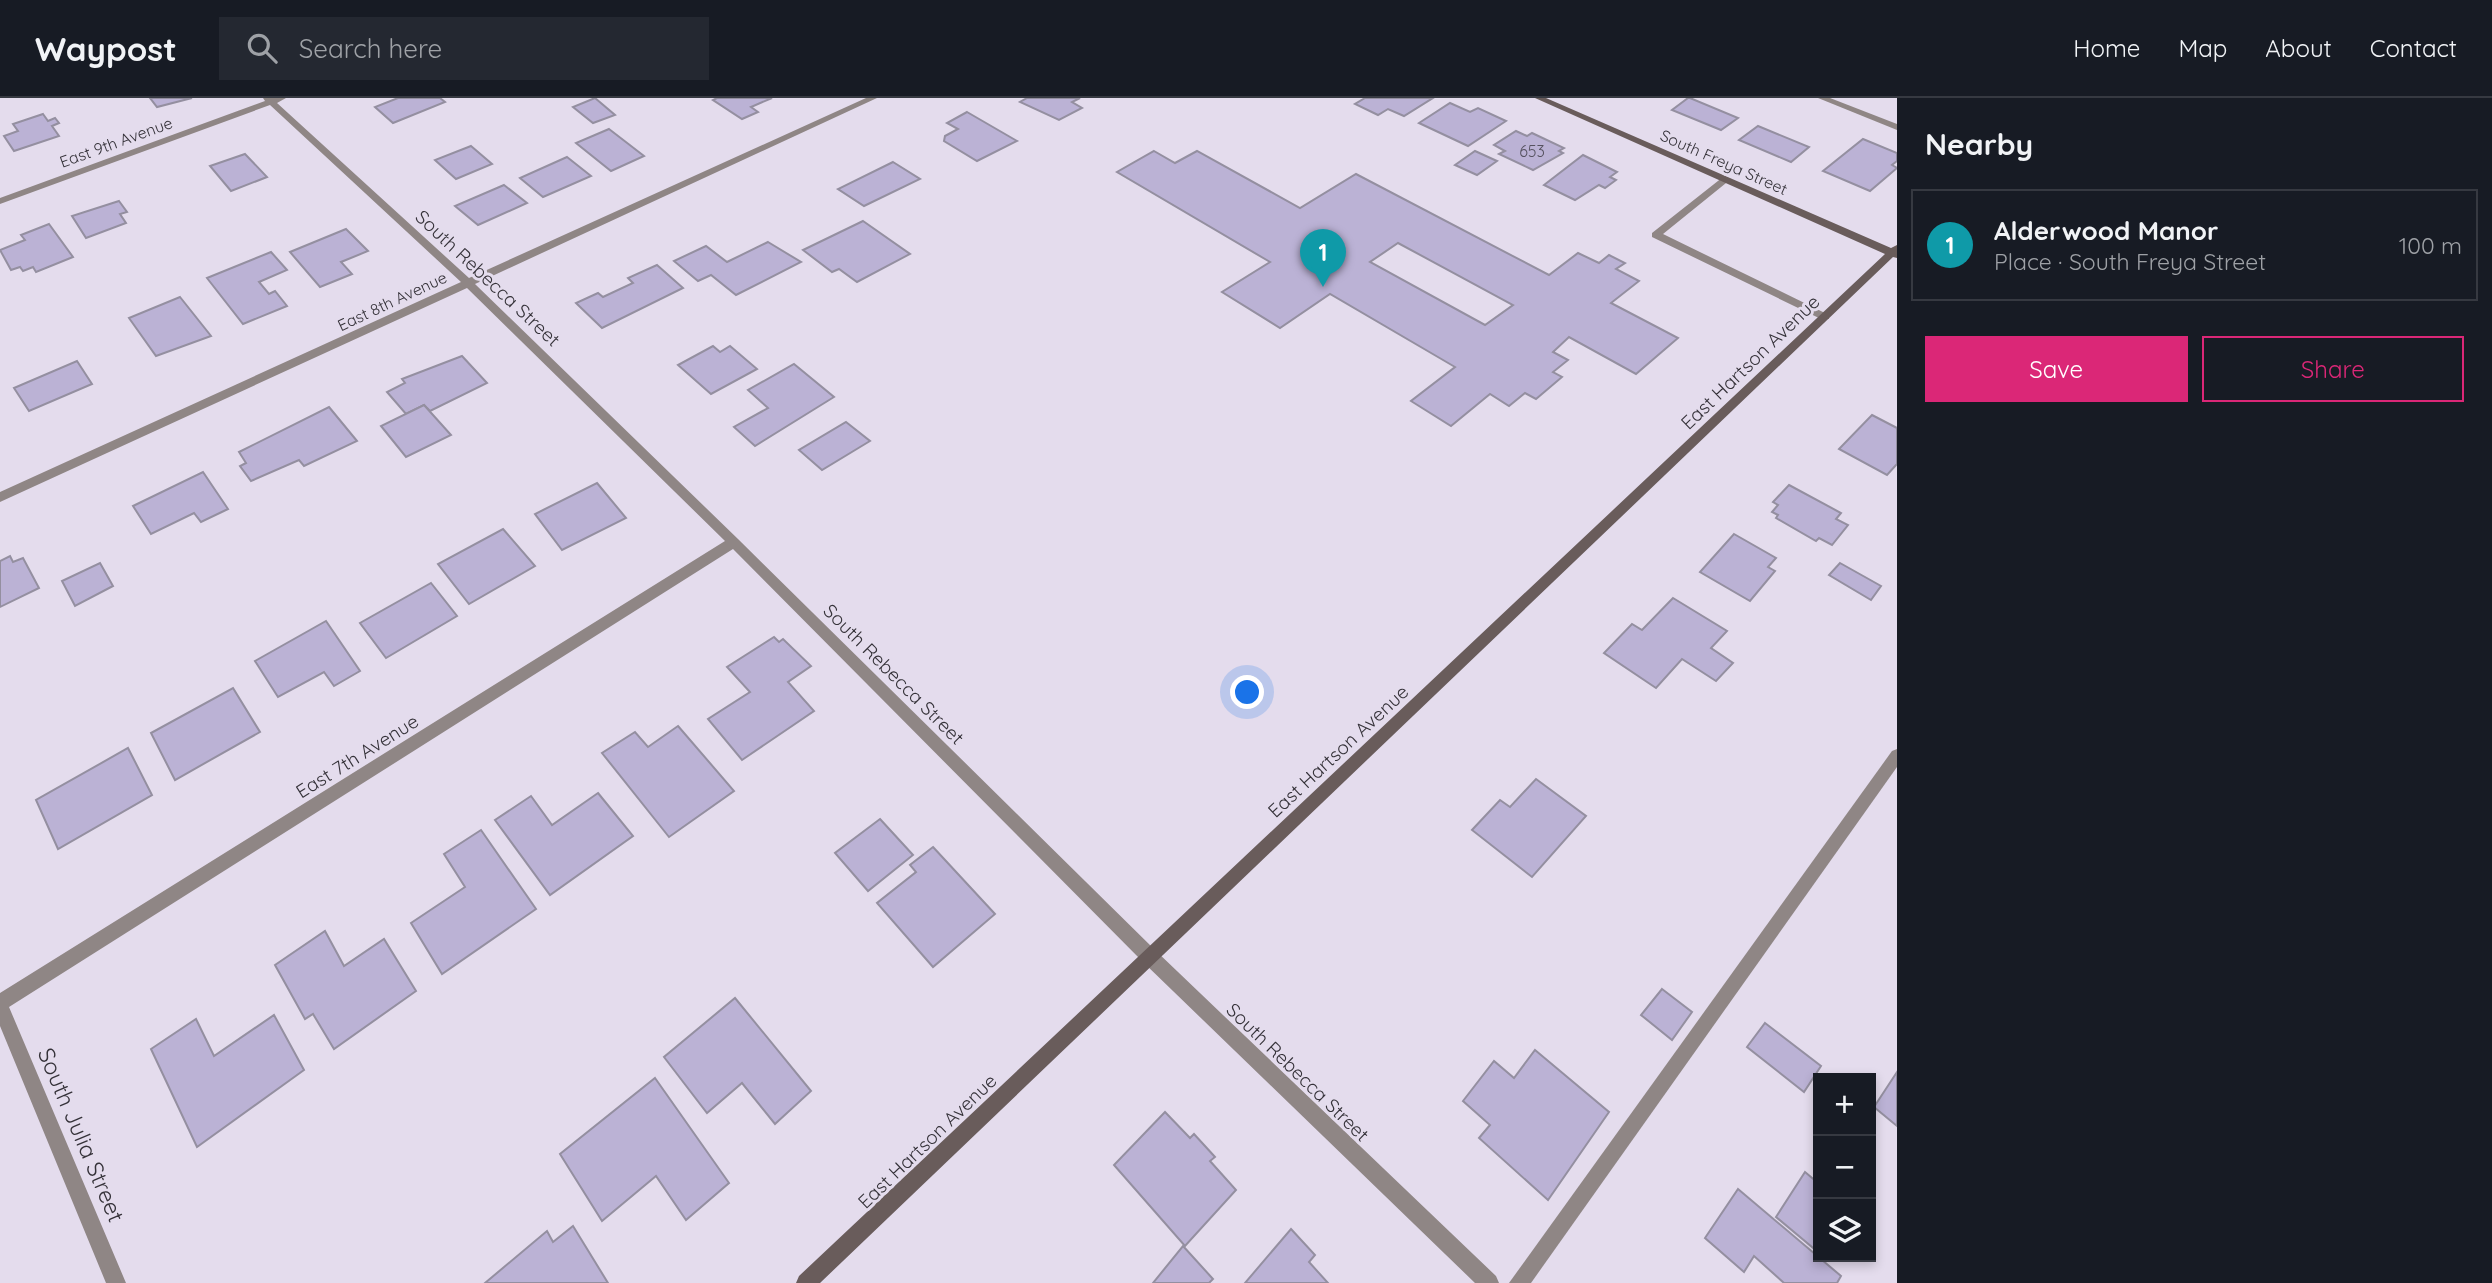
<!DOCTYPE html>
<meta charset="utf-8">
<style>
:root{--surface:#171b24;--page:#242831;--text:#f1f3f6;--muted:#9ea1a6;--line:#363941;--accent:#db2777}
body{margin:0;font-family:Quicksand,sans-serif;background:var(--page);color:var(--text)}
.controls{position:absolute;right:21px;bottom:21px;display:grid;overflow:hidden;border-radius:0px;box-shadow:0 4px 10px #0003}
.controls button{width:63px;height:63px;display:grid;place-items:center;padding:0;border:0;border-bottom:2px solid var(--line);background:var(--surface);color:var(--text);font:35px sans-serif}
.you{position:absolute;left:1248px;top:595px;width:24px;height:24px;margin:-18px;border:5px solid #fff;border-radius:50%;background:#1a73e8;box-shadow:0 0 0 10px #1a73e833}
.badge{display:grid;place-items:center;width:46px;height:46px;border-radius:50%;background:var(--accent);color:#fff;font-size:23px;font-weight:700}
.pin{position:absolute;translate:-50% -58px;filter:drop-shadow(0 2px 4px #0008)}
.pin::after{content:'';position:absolute;top:37px;width:24px;height:21px;background:inherit;clip-path:polygon(0 0,100% 0,50% 100%)}
.list{margin:0;padding:0;list-style:none}
h2{display:flex;justify-content:space-between;align-items:center;height:91px;margin:0;padding:0 28px;font-size:30px}
h2 small{font-size:23px;font-weight:400;color:var(--muted)}
.list li{display:grid;grid-template-columns:46px 1fr auto;gap:21px;align-items:center;box-sizing:border-box;height:112px;margin:0 14px 14px;padding:0 14px;border:2px solid var(--line);border-radius:0px}
.list b{display:block;font-size:26px;white-space:nowrap}
.list p{margin:0;font-size:23px;white-space:nowrap;color:var(--muted)}
.list em{font-size:23px;font-style:normal;color:var(--muted)}
.actions{display:flex;gap:14px;padding:21px 28px}
.actions a{flex:1;padding:16px 0;border:2px solid var(--accent);border-radius:0px;text-align:center;font-size:24px;color:var(--accent)}
.actions .main{background:var(--accent);color:#fff}
.icon{flex:none;width:38px;height:38px;fill:none;stroke:currentColor;stroke-width:2;stroke-linecap:round;stroke-linejoin:round}
.map{position:relative;flex:none;width:1897px;height:1185px;overflow:hidden}
header{display:flex;align-items:center;gap:42px;box-sizing:border-box;height:98px;padding:0 35px;background:var(--surface);border-bottom:2px solid var(--line)}
header strong{font-size:33px}
nav{display:flex;gap:38px;margin-inline-start:auto;font-size:24px}
.search{width:490px;height:63px;background:var(--page);display:flex;align-items:center;gap:18px;box-sizing:border-box;padding:0 24px;border-radius:0px;color:var(--muted);font-size:26px}
main{display:flex}
aside{flex:1;background:var(--surface)}
.map>svg:first-child{display:block}
.building{fill:#bbb2d5;stroke:#948fa0;stroke-width:2;fill-rule:evenodd}
.lines{fill:none;stroke-linecap:round;stroke-linejoin:round}
.lane{fill:#8f8685;fill-rule:evenodd}
.street{fill:#8f8685;fill-rule:evenodd}
.secondary{fill:#695c5b;fill-rule:evenodd}
.labels{text-anchor:middle;stroke-width:6;stroke-linejoin:round;paint-order:stroke}
.far-street-label{font-size:16px;fill:#353239;stroke:#e4dced}
.number-label{font-size:16px;fill:#565260}
.street-label{font-size:19px;fill:#353239;stroke:#e4dced}
.near-street-label{font-size:23px;fill:#353239;stroke:#e4dced}
</style>
<header>
<strong>Waypost</strong>
<div class="search"><svg class="icon" aria-label="search" viewBox="0 0 24 24"><circle cx="10" cy="10" r="6"/><path d="M15 15l6 6"/></svg>Search here</div>
<nav><a>Home</a><a>Map</a><a>About</a><a>Contact</a></nav>
</header>
<main>
<div class="map">
<svg width="1897" height="1185" viewBox="0 0 1897 1185">
<rect width="100%" height="100%" fill="#e4dced"/>
<g class="building">
<path d="M150,0H192L157,9Z"/>
<path d="M398,0H440L445,4L393,25L375,9Z"/>
<path d="M595,0L615,17L593,25L573,9Z"/>
<path d="M717,0H772L751,9L758,14L742,21L713,2Z"/>
<path d="M1027,0H1080L1072,4L1082,10L1059,22L1020,4Z"/>
<path d="M1365,0H1433L1404,18L1388,11L1378,17L1355,6Z"/>
<path d="M1688,0H1690L1738,20L1721,32L1672,12Z"/>
<path d="M1450,5L1470,14L1478,10L1506,23L1468,48L1419,25Z"/>
<path d="M967,14L1017,43L977,63L944,43L945,38L958,31L947,25Z"/>
<path d="M43,16L48,23L55,20L59,25L52,28L59,38L14,53L4,38L18,33L13,26Z"/>
<path d="M1758,28L1809,49L1791,64L1739,42Z"/>
<path d="M609,31L644,58L611,73L576,45Z"/>
<path d="M1516,33L1527,38L1532,35L1564,50L1559,53L1563,55L1533,72L1499,56L1505,53L1494,47Z"/>
<path d="M1863,41L1897,55V63L1892,67L1897,70L1870,93L1823,73Z"/>
<path d="M471,48L492,66L456,81L435,62Z"/>
<path d="M1154,53L1175,65L1197,53L1300,110L1356,76L1549,177L1578,155L1599,165L1609,157L1625,165L1616,171L1639,183L1611,205L1678,240L1636,276L1569,239L1553,254L1568,262L1553,274L1562,279L1536,301L1525,295L1509,308L1490,296L1451,328L1411,303L1455,269L1330,196L1280,230L1222,194L1270,164L1117,74ZM1398,145L1513,207L1485,227L1370,164Z"/>
<path d="M1475,53L1497,63L1477,77L1455,67Z"/>
<path d="M245,56L267,79L231,93L210,68Z"/>
<path d="M1583,57L1617,74L1610,79L1616,82L1605,90L1599,87L1575,102L1544,87Z"/>
<path d="M567,59L591,78L543,99L520,80Z"/>
<path d="M893,64L920,81L864,108L838,91Z"/>
<path d="M504,87L527,105L478,127L455,108Z"/>
<path d="M119,103L127,114L120,116L126,125L86,140L72,118Z"/>
<path d="M863,123L910,156L857,184L839,171L832,174L803,152Z"/>
<path d="M49,126L73,159L36,174L33,169L23,173L20,169L11,172L0,152L25,142L21,137Z"/>
<path d="M346,131L368,153L341,164L352,176L320,189L290,154Z"/>
<path d="M768,144L801,164L736,197L711,177L698,183L674,163L706,148L727,164Z"/>
<path d="M271,154L287,172L259,184L269,196L275,193L287,208L243,226L207,180Z"/>
<path d="M657,167L683,190L602,230L576,205L598,195L603,199L633,185L628,180Z"/>
<path d="M180,199L211,238L156,258L129,220Z"/>
<path d="M713,248L720,254L730,248L757,271L711,296L678,267Z"/>
<path d="M462,258L487,285L430,313L424,307L406,316L387,294L405,285L402,281Z"/>
<path d="M77,263L92,286L29,313L14,290Z"/>
<path d="M794,266L834,299L755,348L734,329L768,310L748,292Z"/>
<path d="M424,307L451,337L406,359L381,328Z"/>
<path d="M329,309L357,343L304,368L299,362L251,383L240,368L246,365L239,354Z"/>
<path d="M1872,317L1897,330V366L1887,377L1839,351Z"/>
<path d="M846,324L870,343L822,372L799,352Z"/>
<path d="M203,374L228,411L201,424L194,415L151,436L133,408Z"/>
<path d="M597,385L626,420L562,452L535,416Z"/>
<path d="M1789,387L1841,415L1836,421L1848,427L1832,447L1819,440L1816,443L1776,420L1778,417L1772,414L1778,407L1773,404Z"/>
<path d="M503,431L535,468L469,506L438,466Z"/>
<path d="M1734,436L1776,460L1768,469L1775,473L1750,503L1700,474Z"/>
<path d="M10,458L13,464L23,460L39,490L0,509V463Z"/>
<path d="M100,465L113,488L75,508L62,483Z"/>
<path d="M1840,465L1881,488L1871,502L1829,477Z"/>
<path d="M431,485L457,518L386,560L360,525Z"/>
<path d="M1673,500L1727,533L1711,550L1733,565L1716,583L1682,561L1656,590L1604,555L1632,526L1642,532Z"/>
<path d="M326,523L360,573L334,588L324,574L278,599L255,563Z"/>
<path d="M774,539L779,544L783,541L811,568L788,584L814,613L742,662L708,621L750,594L727,569Z"/>
<path d="M233,590L260,634L175,682L151,635Z"/>
<path d="M678,628L734,693L669,739L602,655L635,634L648,649Z"/>
<path d="M128,650L152,697L58,751L36,702Z"/>
<path d="M1536,681L1586,718L1532,779L1472,732L1500,702L1510,709Z"/>
<path d="M598,695L633,738L550,797L495,722L531,698L552,727Z"/>
<path d="M880,721L913,757L868,793L835,755Z"/>
<path d="M481,732L536,811L442,876L411,825L465,789L444,756Z"/>
<path d="M933,749L995,816L933,869L877,805L916,774L910,767Z"/>
<path d="M325,833L344,868L384,841L416,893L334,951L313,916L305,921L275,867Z"/>
<path d="M1662,891L1692,914L1672,942L1641,917Z"/>
<path d="M735,900L811,993L775,1026L742,985L707,1015L664,959Z"/>
<path d="M274,917L304,972L197,1049L151,951L196,921L214,958Z"/>
<path d="M1765,925L1821,968L1804,994L1747,949Z"/>
<path d="M1535,952L1609,1014L1548,1102L1479,1040L1490,1027L1463,1003L1494,963L1514,980Z"/>
<path d="M1897,974V1028L1874,1009Z"/>
<path d="M655,980L729,1085L686,1122L656,1078L602,1123L560,1056Z"/>
<path d="M1165,1014L1190,1040L1194,1036L1215,1059L1210,1063L1236,1092L1185,1148L1114,1067Z"/>
<path d="M1805,1074L1818,1085V1154L1776,1119Z"/>
<path d="M1738,1091L1841,1178L1837,1185H1784L1754,1158L1744,1174L1705,1140Z"/>
<path d="M573,1128L608,1185H485L547,1133L553,1144Z"/>
<path d="M1291,1131L1315,1157L1309,1164L1328,1185H1245Z"/>
<path d="M1183,1148L1213,1181L1209,1185H1153Z"/>
</g>
<g class="lines">
<g class="lane">
<path d="M1818,0H1830L1897,26V32Z"/>
<path d="M1723,79L1731,81L1663,136L1829,217V221H1821L1652,139V135Z"/>
<path d="M1897,651V669L1531,1185H1509L1892,653Z"/>
</g>
<path class="street" d="M263,0H286L277,5L469,180L866,0H877L475,186L738,441L1155,852L1496,1178L1499,1185H1475L1143,864L733,451L9,909L126,1185H106L0,928V895L725,443L467,190L0,404V394L461,184L270,7L0,106V100L265,3Z"/>
<path class="secondary" d="M1535,0H1546L1891,150L1897,147V160L1893,159L820,1185H796L799,1178L1885,156Z"/>
</g>
<g class="labels">
<g class="far-street-label">
<text transform="translate(116 44) rotate(-20)" y="6">East 9th Avenue</text>
<text transform="translate(1724 64) rotate(24)" y="6">South Freya Street</text>
<text transform="translate(392 203) rotate(-25)" y="6">East 8th Avenue</text>
</g>
<g class="number-label">
<text x="1532" y="59">653</text>
</g>
<g class="street-label">
<text transform="translate(488 180) rotate(43)" y="7">South Rebecca Street</text>
<text transform="translate(1750 264) rotate(-44)" y="7">East Hartson Avenue</text>
<text transform="translate(894 576) rotate(45)" y="7">South Rebecca Street</text>
<text transform="translate(1338 653) rotate(-43)" y="7">East Hartson Avenue</text>
<text transform="translate(357 658) rotate(-32)" y="7">East 7th Avenue</text>
<text transform="translate(1298 974) rotate(44)" y="7">South Rebecca Street</text>
<text transform="translate(927 1043) rotate(-44)" y="7">East Hartson Avenue</text>
</g>
<g class="near-street-label">
<text transform="translate(81 1037) rotate(67)" y="8">South Julia Street</text>
</g>
</g>
</svg>
<div class="controls">
<button>+</button>
<button>−</button>
<button><svg class="icon" aria-label="layers" viewBox="0 0 24 24"><path d="M12 4l9 5-9 5-9-5zM3 14l9 5 9-5"/></svg></button>
</div>
<div class="you"></div>
<div class="pin badge" style="left:1323px;top:189px;background:#0f9aa8">1</div>
</div>
<aside>
<h2>Nearby<small></small></h2>
<ul class="list">
<li><span class="badge" style="background:#0f9aa8">1</span><div><b>Alderwood Manor</b><p>Place · South Freya Street</p></div><em>100 m</em></li>
</ul>
<div class="actions"><a class="main">Save</a><a>Share</a></div>
</aside>
</main>
